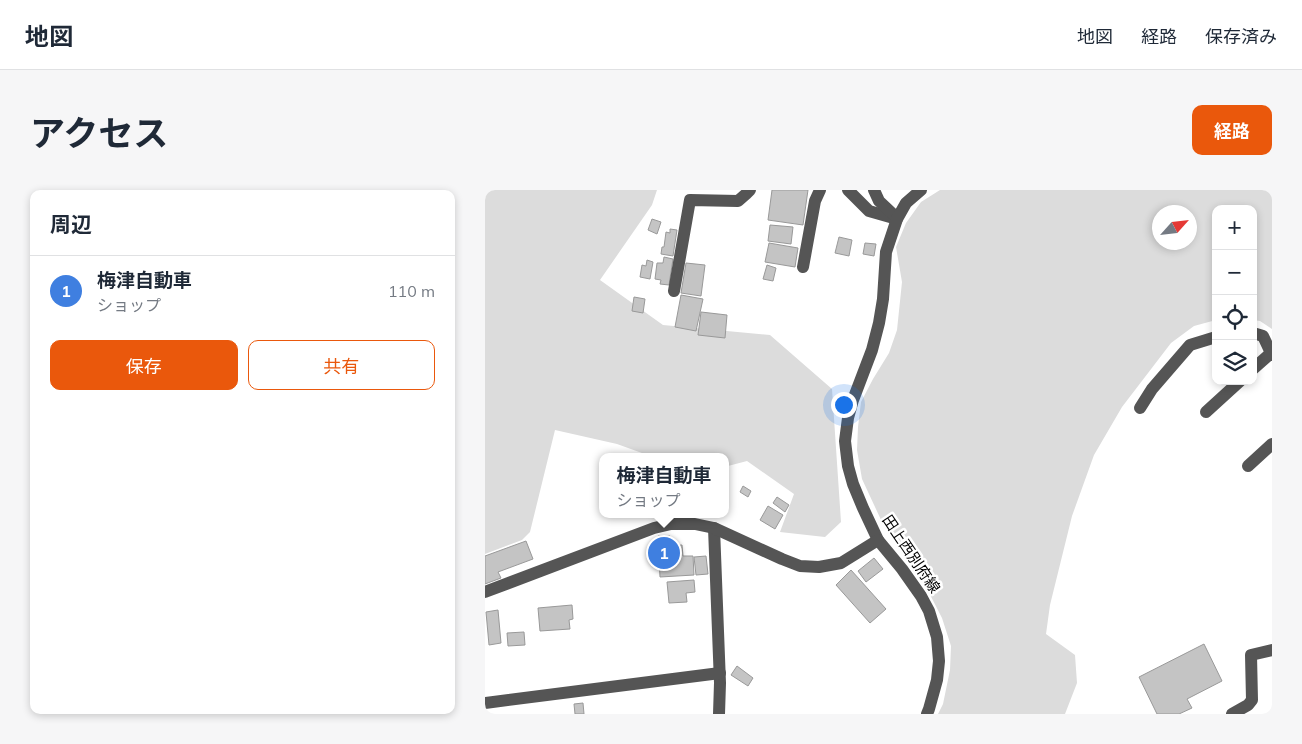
<!DOCTYPE html>
<html lang="ja">
<meta charset="utf-8">
<style>
:root{--surface:#fff;--page:#f6f6f7;--text:#1f2937;--muted:#747a83;--line:#e0e1e3;--accent:#ea580c}
body{margin:0;font-family:Mulish,"Noto Sans JP",sans-serif;background:var(--page);color:var(--text)}
.controls{position:absolute;right:15px;top:15px;display:grid;overflow:hidden;border-radius:10px;box-shadow:0 2px 8px #0003}
.controls button{width:45px;height:45px;display:grid;place-items:center;padding:0;border:0;border-bottom:1px solid var(--line);background:var(--surface);color:var(--text);font:25px sans-serif}
.compass{position:absolute;left:667px;top:15px;width:45px;height:45px;border-radius:50%;background:var(--surface);box-shadow:0 2px 8px #0003;rotate:63deg}
.you{position:absolute;left:358px;top:214px;width:18px;height:18px;margin:-12px;border:4px solid #fff;border-radius:50%;background:#1a73e8;box-shadow:0 0 0 8px #1a73e833}
.badge{display:grid;place-items:center;width:32px;height:32px;border-radius:50%;background:var(--accent);color:#fff;font-size:16px;font-weight:700}
.pin{position:absolute;translate:-50% -50%;border:2px solid #fff;box-shadow:0 1px 5px #0006}
.popup{position:absolute;left:114px;top:263px;width:130px;height:65px;box-sizing:border-box;display:grid;place-content:center;border-radius:10px;background:var(--surface);filter:drop-shadow(0 1px 4px #0005);font-size:16px;white-space:nowrap;color:var(--muted)}
.popup b{font-size:19px;color:var(--text)}
.popup::after{content:'';position:absolute;left:50%;top:100%;margin-left:-10px;border:10px solid transparent;border-top-color:var(--surface)}
.list{margin:0;padding:0;list-style:none}
h2{display:flex;justify-content:space-between;align-items:center;height:65px;margin:0;padding:0 20px;font-size:21px}
h2 small{font-size:16px;font-weight:400;color:var(--muted)}
.list li{display:grid;grid-template-columns:32px 1fr auto;gap:15px;align-items:center;box-sizing:border-box;height:70px;padding:0 20px;border-top:1px solid var(--line)}
.list b{display:block;font-size:19px;white-space:nowrap}
.list p{margin:0;font-size:16px;white-space:nowrap;color:var(--muted)}
.list em{font-size:16px;font-style:normal;color:var(--muted)}
.actions{display:flex;gap:10px;padding:15px 20px}
.actions a{flex:1;padding:11px 0;border:1px solid var(--accent);border-radius:10px;text-align:center;font-size:18px;color:var(--accent)}
.actions .main{background:var(--accent);color:#fff}
.icon{flex:none;width:28px;height:28px;fill:none;stroke:currentColor;stroke-width:2;stroke-linecap:round;stroke-linejoin:round}
.map{position:relative;flex:none;width:787px;height:524px;overflow:hidden;border-radius:10px}
header{display:flex;align-items:center;gap:30px;box-sizing:border-box;height:70px;padding:0 25px;background:var(--surface);border-bottom:1px solid var(--line)}
header strong{font-size:24px}
nav{display:flex;gap:28px;margin-inline-start:auto;font-size:18px}
.intro{display:flex;align-items:center;justify-content:space-between;box-sizing:border-box;height:120px;padding:0 30px}
h1{margin:0;font-size:35px}
.button{padding:12px 22px;border-radius:10px;background:var(--accent);color:#fff;font-size:18px;font-weight:700}
main{display:flex;gap:30px;padding:0 30px}
aside{flex:1;background:var(--surface);border-radius:10px;box-shadow:0 2px 8px #0003}
.map>svg:first-child{display:block}
.green{fill:#dcdcdc;fill-rule:evenodd}
.building{fill:#c4c4c4;stroke:#999}
.lines{fill:none;stroke-linecap:round;stroke-linejoin:round}
.minor{stroke:#555;stroke-width:12}
.labels{text-anchor:middle;stroke-width:5;stroke-linejoin:round;paint-order:stroke}
.street-label{font-size:15px;fill:#000;stroke:#fff}
</style>
<header>
<strong>地図</strong>
<nav><a>地図</a><a>経路</a><a>保存済み</a></nav>
</header>
<div class="intro"><h1>アクセス</h1><a class="button">経路</a></div>
<main>
<aside>
<h2>周辺<small></small></h2>
<ul class="list">
<li><span class="badge" style="background:#3f7fe0">1</span><div><b>梅津自動車</b><p>ショップ</p></div><em>110 m</em></li>
</ul>
<div class="actions"><a class="main">保存</a><a>共有</a></div>
</aside>
<div class="map">
<svg width="787" height="524" viewBox="0 0 787 524">
<rect width="100%" height="100%" fill="#fff"/>
<g class="green">
<path d="M0,0H172L167,15L115,90L178,135L285,145L347,199L356,332L340,347L295,342L309,304L262,271L243,276L240,286V267H168L132,254L70,240L45,342L37,350L0,364Z"/>
<path d="M455,0H787V139L775,131L768,130V19H731V130L709,136L686,153L637,217L609,265L587,326L565,415L561,444L590,465L592,493L580,524H453L458,514L465,480L466,456L457,428L438,391L412,356L397,332L377,289L372,260L373,237L376,212L388,189L404,163L412,140L417,92L411,57L421,33L436,12ZM674,22H704V52H674Z"/>
</g>
<g class="building">
<path d="M287,0H323L318,35L283,30Z"/>
<path d="M167,29L176,32L172,44L163,40Z"/>
<path d="M285,35L308,37L306,54L283,51Z"/>
<path d="M185,39L192,40L188,66L176,64L177,57H179L181,42L185,43Z"/>
<path d="M354,47L367,50L364,66L350,63Z"/>
<path d="M284,53L313,58L310,77L280,72Z"/>
<path d="M380,53L391,54L389,66L378,64Z"/>
<path d="M179,67L188,69L184,95L175,94L176,90L170,89L172,73H178Z"/>
<path d="M162,70L168,72L165,89L155,87L157,75L161,76Z"/>
<path d="M201,73L220,75L216,106L196,103Z"/>
<path d="M282,75L291,78L288,91L278,89Z"/>
<path d="M196,105L218,109L211,141L190,137Z"/>
<path d="M149,107L160,109L158,123L147,121Z"/>
<path d="M216,122L242,125L240,148L213,145Z"/>
<path d="M258,296L266,301L263,307L255,302Z"/>
<path d="M292,307L304,315L300,322L288,313Z"/>
<path d="M283,316L298,325L290,339L275,330Z"/>
<path d="M173,346H185V356L197,355L198,366H208L209,385L175,387Z"/>
<path d="M41,351L48,369L13,382L16,388L0,394V366Z"/>
<path d="M221,366L223,384L211,385L209,367Z"/>
<path d="M389,368L398,379L381,392L373,381Z"/>
<path d="M366,380L401,419L385,433L351,395Z"/>
<path d="M209,390L210,402L201,403L202,412L184,413L182,392Z"/>
<path d="M87,415L88,429L84,430L85,439L55,441L53,418Z"/>
<path d="M13,420L16,453L4,455L1,422Z"/>
<path d="M39,442L40,455L23,456L22,443Z"/>
<path d="M719,454L737,491L702,509L707,518L694,524H672L654,487Z"/>
<path d="M252,476L268,488L263,496L246,485Z"/>
<path d="M98,513L99,524H90L89,514Z"/>
</g>
<g class="lines">
<g class="minor">
<path d="M363,0L384,21L412,29"/>
<path d="M389,0L394,11L411,27"/>
<path d="M436,0L421,13L412,29L401,62L398,109L394,133L387,160L368,210L363,228L360,251L363,276L368,294L378,318L393,350L417,379L436,406L444,421L452,447L454,471L452,490L444,519L442,524"/>
<path d="M318,77L330,11L335,0"/>
<path d="M189,101L205,10L253,11L261,4L265,0"/>
<path d="M768,143L778,146L786,163"/>
<path d="M768,179L786,163L787,165"/>
<path d="M655,218L667,199L705,155L731,147"/>
<path d="M721,222L755,191"/>
<path d="M763,276L787,254"/>
<path d="M229,338L235,493L234,524"/>
<path d="M0,402L169,338L186,334H210L229,338L297,369L315,376L334,377L356,373L393,350"/>
<path d="M0,513L235,483"/>
<path d="M747,524L763,515L767,510L766,465L787,460"/>
</g>
</g>
<g class="labels">
<g class="street-label">
<text transform="translate(426 364) rotate(56)" y="5">田上西別府線</text>
</g>
</g>
</svg>
<div class="controls">
<button>+</button>
<button>−</button>
<button><svg class="icon" aria-label="locate" viewBox="0 0 24 24"><circle cx="12" cy="12" r="6"/><path d="M12 2v4M12 18v4M2 12h4M18 12h4"/></svg></button>
<button><svg class="icon" aria-label="layers" viewBox="0 0 24 24"><path d="M12 4l9 5-9 5-9-5zM3 14l9 5 9-5"/></svg></button>
</div>
<svg class="compass" viewBox="-18 -18 36 36"><path d="M0-13l5 13h-10z" fill="#e53935"/><path d="M0 13l5-13h-10z" fill="#747a83"/></svg>
<div class="you"></div>
<div class="pin badge" style="left:179px;top:363px;background:#3f7fe0">1</div>
<div class="popup"><b>梅津自動車</b>ショップ</div>
</div>
</main>
